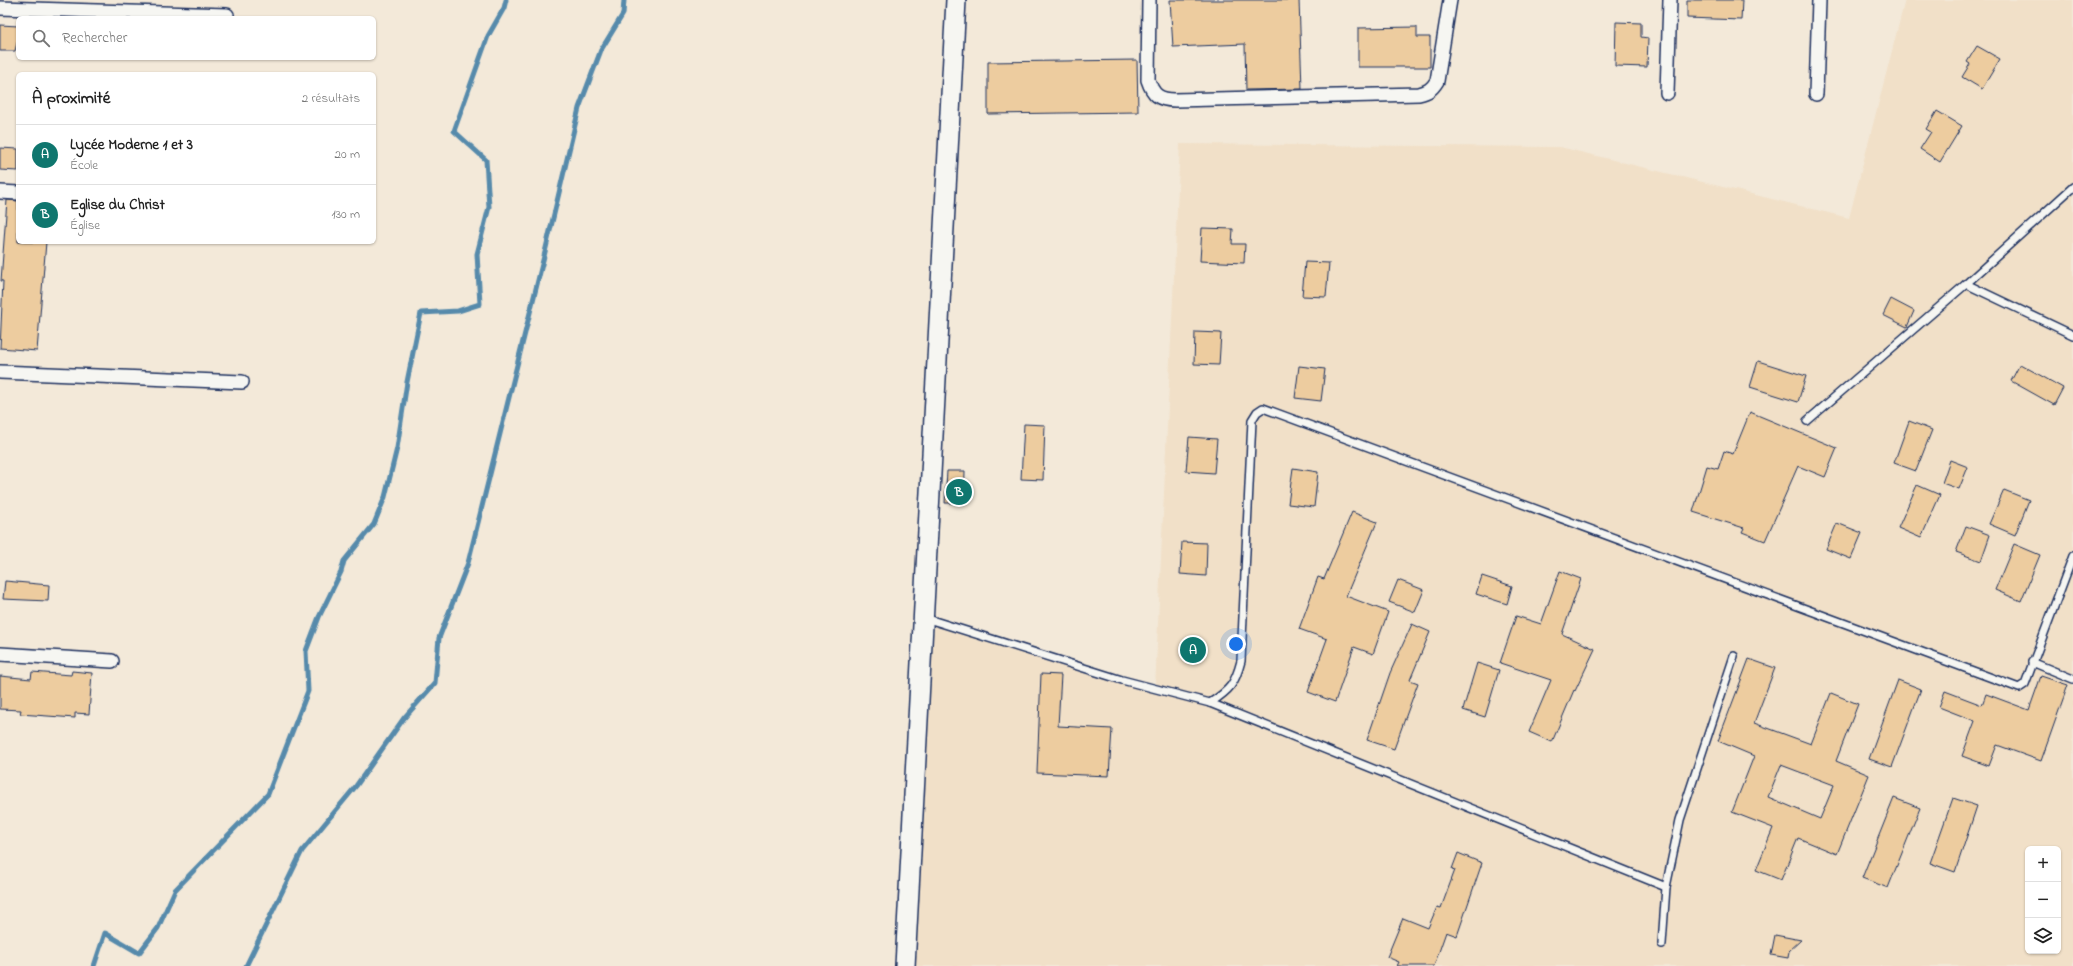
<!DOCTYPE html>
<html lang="fr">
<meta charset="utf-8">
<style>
:root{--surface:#fff;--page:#f6f6f6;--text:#222;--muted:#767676;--line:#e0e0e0;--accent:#0f766e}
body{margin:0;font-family:"Indie Flower",sans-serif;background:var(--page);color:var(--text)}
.controls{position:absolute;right:12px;bottom:12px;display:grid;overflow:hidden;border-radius:6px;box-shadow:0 1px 3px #0004}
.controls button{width:36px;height:36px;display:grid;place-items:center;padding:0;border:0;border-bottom:1px solid var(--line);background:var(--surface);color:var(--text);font:20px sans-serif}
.you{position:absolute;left:1236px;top:644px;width:14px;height:14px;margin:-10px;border:3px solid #fff;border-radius:50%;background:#1a73e8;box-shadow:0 0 0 6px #1a73e833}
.badge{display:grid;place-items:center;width:26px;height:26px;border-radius:50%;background:var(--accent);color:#fff;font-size:13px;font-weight:700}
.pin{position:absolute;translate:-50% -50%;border:2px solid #fff;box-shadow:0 1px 4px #0006}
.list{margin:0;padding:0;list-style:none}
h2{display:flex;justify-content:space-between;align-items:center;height:52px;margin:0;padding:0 16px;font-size:17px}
h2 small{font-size:13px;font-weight:400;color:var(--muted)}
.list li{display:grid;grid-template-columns:26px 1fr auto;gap:12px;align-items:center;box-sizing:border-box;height:60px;padding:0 16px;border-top:1px solid var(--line)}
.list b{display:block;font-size:15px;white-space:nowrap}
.list p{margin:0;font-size:13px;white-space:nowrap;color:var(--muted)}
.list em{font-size:13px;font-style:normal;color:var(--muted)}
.icon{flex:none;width:22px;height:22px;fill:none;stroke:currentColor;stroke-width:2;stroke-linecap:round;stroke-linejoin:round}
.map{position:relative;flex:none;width:2073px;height:966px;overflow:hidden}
.search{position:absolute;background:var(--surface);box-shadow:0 1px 3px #0004;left:16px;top:16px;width:360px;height:44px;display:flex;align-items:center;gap:10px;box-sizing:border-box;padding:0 14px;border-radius:6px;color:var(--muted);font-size:15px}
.panel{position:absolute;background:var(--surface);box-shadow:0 1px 3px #0004;left:16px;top:72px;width:360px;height:172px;border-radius:6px}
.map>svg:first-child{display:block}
.built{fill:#f1e0c8;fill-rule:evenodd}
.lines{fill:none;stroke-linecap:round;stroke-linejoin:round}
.stream{stroke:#568aab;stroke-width:5}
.building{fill:#edcc9f;stroke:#1b2f5e;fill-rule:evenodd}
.lane-casing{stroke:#1b2f5e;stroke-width:10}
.street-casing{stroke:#1b2f5e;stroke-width:16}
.secondary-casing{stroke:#1b2f5e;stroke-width:22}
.lane{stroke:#f6f6f2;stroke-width:7}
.street{stroke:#f6f6f2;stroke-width:13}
.secondary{stroke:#f6f6f2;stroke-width:19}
</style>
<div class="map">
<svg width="2073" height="966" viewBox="0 0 2073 966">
<rect width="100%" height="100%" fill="#f3e9d9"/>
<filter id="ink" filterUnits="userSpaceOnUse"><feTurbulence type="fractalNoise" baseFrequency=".025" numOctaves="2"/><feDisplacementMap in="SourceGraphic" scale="8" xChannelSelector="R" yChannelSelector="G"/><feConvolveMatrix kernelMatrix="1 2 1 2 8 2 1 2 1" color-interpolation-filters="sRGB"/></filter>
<g filter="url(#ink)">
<path class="built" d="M1905,0H2073V966H913L923,617L1155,689L1180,144L1560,147L1849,218ZM2028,849H2058V951H2028Z"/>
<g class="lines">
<g class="stream">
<path d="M94,966L105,933L139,953L158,928L175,890L268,794L308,691L306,651L319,617L341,572L344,561L374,524L385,497L397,448L407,382L421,313L458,311L480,304L477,254L489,207L486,160L454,131L488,36L504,8L506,0"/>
<path d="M246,966L302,851L356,786L404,718L435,683L439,638L468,563L546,248L579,108L601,50L623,14L624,0"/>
</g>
</g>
<g class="building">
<path d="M1170,0H1299L1302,89L1246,90L1245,44L1173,47Z"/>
<path d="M1687,0H1742L1741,20L1687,18Z"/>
<path d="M1616,22L1641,23V37L1648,38L1647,67L1615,66Z"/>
<path d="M0,25L18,26V39L15,51H0Z"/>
<path d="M1417,27V37H1430V67H1358V28Z"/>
<path d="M1977,46L2000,59L1982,89L1962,77L1970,64L1967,62Z"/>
<path d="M1137,60L1138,112L988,114V62Z"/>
<path d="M1937,111L1962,126L1940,162L1920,149L1931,132L1926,129Z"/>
<path d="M0,148L18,149V171L0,170Z"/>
<path d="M7,200L18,201V242H46L37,351L0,348L3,281H1Z"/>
<path d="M1202,228L1233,229L1232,244H1245L1244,263L1200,261Z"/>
<path d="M1305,262L1329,263L1326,297L1302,296Z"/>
<path d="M1891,299L1914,311L1907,327L1883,315Z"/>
<path d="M1195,332L1221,333L1219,365L1194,364Z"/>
<path d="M1758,361L1806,376L1798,402L1750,387Z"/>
<path d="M2020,364L2063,388L2054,405L2011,381Z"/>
<path d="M1299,366L1325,369L1321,401L1295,398Z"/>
<path d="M1750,412L1837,448L1825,477L1798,466L1765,541L1742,532L1744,528L1693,512L1707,466L1718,469L1724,451L1733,454Z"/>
<path d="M1909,421L1932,430L1916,471L1894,463Z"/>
<path d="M1024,424L1045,425L1043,480L1021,479Z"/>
<path d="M1189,437L1217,439L1214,473L1186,471Z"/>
<path d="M1950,460L1968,467L1959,489L1942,483Z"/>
<path d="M1293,468L1318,472L1314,507L1288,504Z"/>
<path d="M947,471H965L964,503H945Z"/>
<path d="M1917,485L1940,495L1921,538L1898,528Z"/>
<path d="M2004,490L2029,500L2015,535L1989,524Z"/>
<path d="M1352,512L1377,522L1346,596L1388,612L1373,654L1354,647L1335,702L1308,692L1327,639L1299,629L1318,577L1324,579Z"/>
<path d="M1837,523L1862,533L1851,559L1826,549Z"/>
<path d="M1966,526L1990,535L1981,561L1956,552Z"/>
<path d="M1182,542L1207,543L1206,576L1180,574Z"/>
<path d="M2014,544L2040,555L2021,601L1995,590Z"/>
<path d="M1560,571L1581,579L1562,634L1595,649L1575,691L1574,690L1552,742L1529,732L1551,680L1500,663L1516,616L1541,624Z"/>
<path d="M1482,576L1512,586L1507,604L1476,594Z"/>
<path d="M1398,580L1424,590L1415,612L1389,602Z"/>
<path d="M5,581L49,585L48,601L3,599Z"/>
<path d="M1412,624L1430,632L1410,680L1418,683L1394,749L1367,740L1390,673Z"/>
<path d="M1749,659L1775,668L1754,723L1811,744L1831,693L1858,704L1836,761L1869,775L1837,854L1798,838L1781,880L1756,870L1773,828L1732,812L1754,756L1718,741ZM1781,765L1834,785L1820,819L1768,797Z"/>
<path d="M1477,663L1499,670L1485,717L1463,710Z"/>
<path d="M72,671L92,673L89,714L75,713V718L20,714L21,710L0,709V676L31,679L32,672L71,675Z"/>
<path d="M1041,674L1061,675L1058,726L1112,729L1109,776L1037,773Z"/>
<path d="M2041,676L2068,685L2041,761L1997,745L1989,766L1962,756L1975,721L1939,707L1945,691L1982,705L1986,694L2029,710Z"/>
<path d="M1898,680L1921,689L1892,767L1869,759Z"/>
<path d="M1894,798L1920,808L1888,888L1862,878Z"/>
<path d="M1953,798L1977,806L1955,872L1930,863Z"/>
<path d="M1458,853L1482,863L1457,936L1446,932L1434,966H1397L1399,962L1387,957L1403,918L1428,928L1437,907L1441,908L1455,870L1452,869Z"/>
<path d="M1775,935L1801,940L1789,951L1788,958L1771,955Z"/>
</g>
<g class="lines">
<defs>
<g id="lane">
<path d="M1966,284L2073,335"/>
<path d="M1807,421L1966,284L2073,187"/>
<path d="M925,618L1122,680L1210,703L1666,887"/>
<path d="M2032,662L2073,679"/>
<path d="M1210,703C1230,690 1235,684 1241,661L1252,420L1257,412L1263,408L2019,688L2025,684L2073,556"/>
<path d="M1662,944L1666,887L1680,820L1734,656"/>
</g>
<g id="street">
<path d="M1149,0L1148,80C1153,95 1159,100 1175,100L1419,94C1428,92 1432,89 1437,81L1450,0"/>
<path d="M0,8L227,15"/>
<path d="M1667,93L1670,0"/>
<path d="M1816,94L1819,0"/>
<path d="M0,192L18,193"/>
<path d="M0,372L242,382"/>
<path d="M0,654L112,661"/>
</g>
<path id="secondary" d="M905,966L956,0"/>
</defs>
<use href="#lane" class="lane-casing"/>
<use href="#street" class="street-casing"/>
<use href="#secondary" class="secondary-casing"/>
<use href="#lane" class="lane"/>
<use href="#street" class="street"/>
<use href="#secondary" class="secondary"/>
</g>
</g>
</svg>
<div class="controls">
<button>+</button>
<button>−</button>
<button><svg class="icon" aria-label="layers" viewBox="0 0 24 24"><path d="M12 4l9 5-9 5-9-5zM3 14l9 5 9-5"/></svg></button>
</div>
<div class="you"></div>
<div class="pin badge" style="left:1193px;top:650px">A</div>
<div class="pin badge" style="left:959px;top:492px">B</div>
<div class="search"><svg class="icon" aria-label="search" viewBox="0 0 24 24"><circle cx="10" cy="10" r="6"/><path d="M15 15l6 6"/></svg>Rechercher</div>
<section class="panel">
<h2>À proximité<small>2 résultats</small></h2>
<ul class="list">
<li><span class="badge">A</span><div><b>Lycée Moderne 1 et 3</b><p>École</p></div><em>20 m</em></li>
<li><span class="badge">B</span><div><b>Eglise du Christ</b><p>Église</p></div><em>130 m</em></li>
</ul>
</section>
</div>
